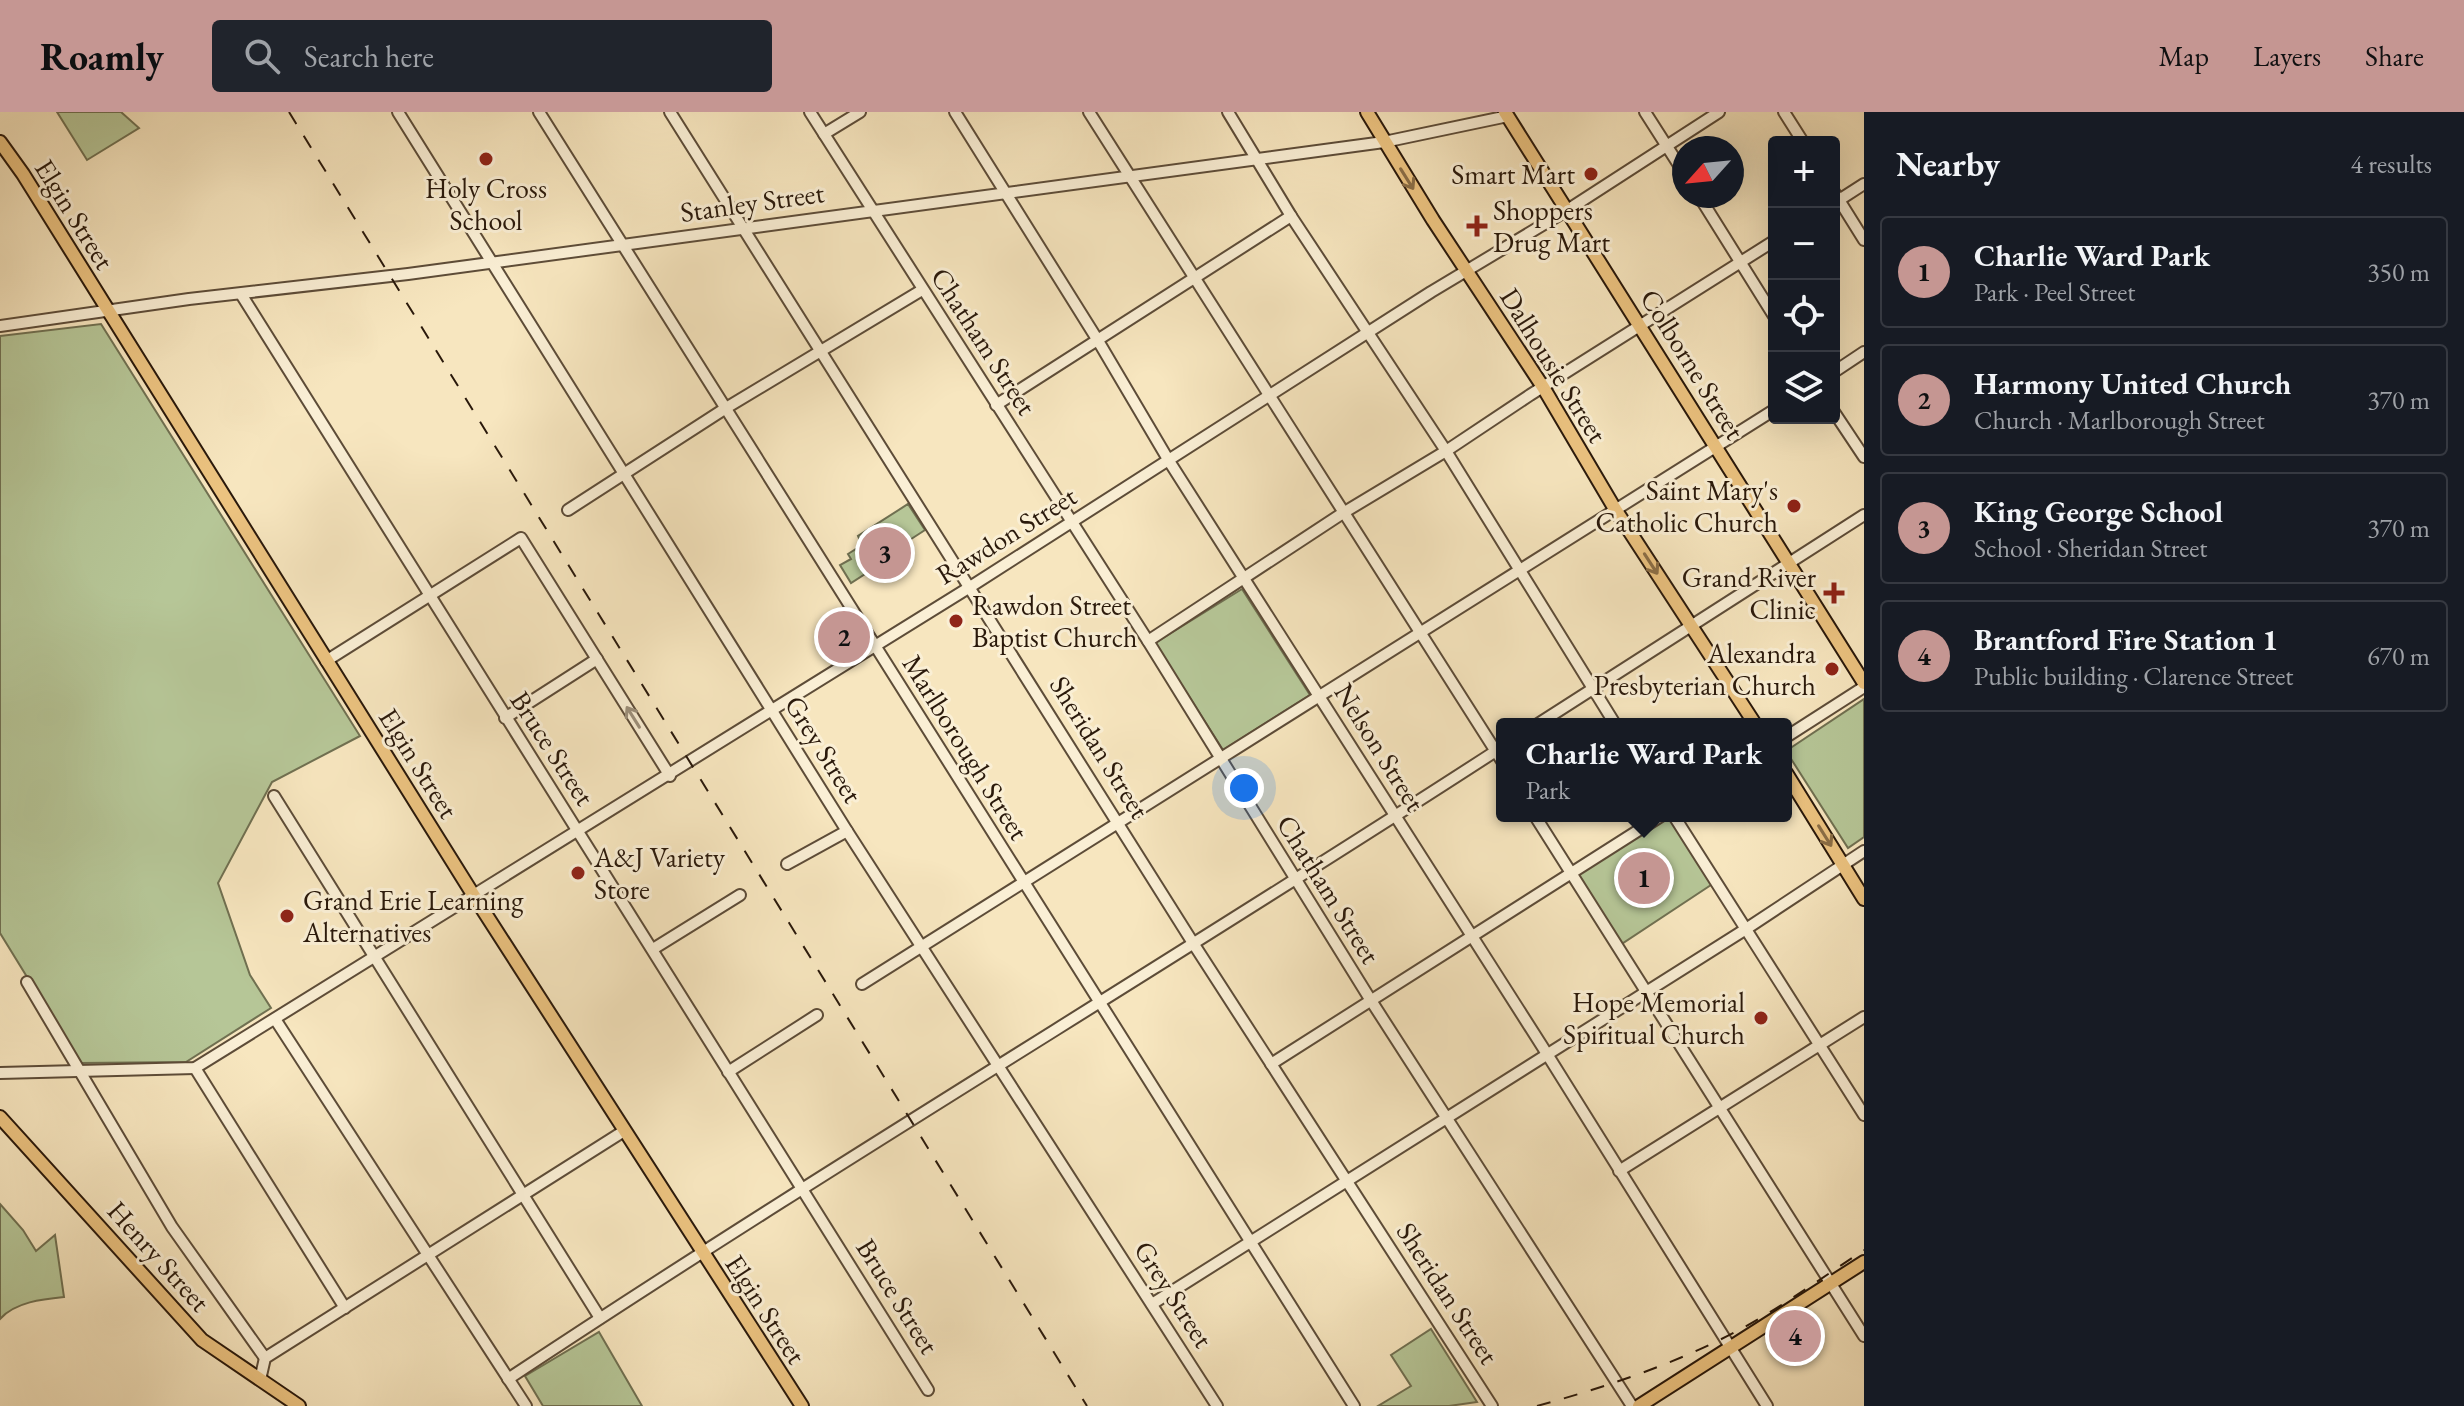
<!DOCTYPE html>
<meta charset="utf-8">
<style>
:root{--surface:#171b24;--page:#20242c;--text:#f1f3f6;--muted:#9ea1a6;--line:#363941;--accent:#c59692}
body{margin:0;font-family:"EB Garamond",serif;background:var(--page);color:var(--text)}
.controls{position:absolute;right:24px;top:24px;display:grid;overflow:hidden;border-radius:8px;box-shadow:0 8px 32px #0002}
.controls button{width:72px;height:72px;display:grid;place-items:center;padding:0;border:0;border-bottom:2px solid var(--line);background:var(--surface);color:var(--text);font:40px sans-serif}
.compass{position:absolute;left:1672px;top:24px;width:72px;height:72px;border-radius:50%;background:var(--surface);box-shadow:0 8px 32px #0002;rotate:243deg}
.you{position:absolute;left:1244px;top:676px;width:28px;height:28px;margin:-20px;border:6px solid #fff;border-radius:50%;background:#1a73e8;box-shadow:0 0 0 12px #1a73e833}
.badge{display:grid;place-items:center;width:52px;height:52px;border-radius:50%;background:var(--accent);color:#111;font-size:26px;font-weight:700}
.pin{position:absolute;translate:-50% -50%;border:4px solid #fff;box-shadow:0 2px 8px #0006}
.popup{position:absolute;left:1496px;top:606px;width:296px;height:104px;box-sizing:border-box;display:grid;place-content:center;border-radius:8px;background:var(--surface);filter:drop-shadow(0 2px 6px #0005);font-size:26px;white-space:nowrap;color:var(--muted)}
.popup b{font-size:30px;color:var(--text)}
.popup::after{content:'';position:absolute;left:50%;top:100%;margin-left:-16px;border:16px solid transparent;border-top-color:var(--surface)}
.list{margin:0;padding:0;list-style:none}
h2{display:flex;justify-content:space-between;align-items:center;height:104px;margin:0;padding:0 32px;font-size:34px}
h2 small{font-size:26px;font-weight:400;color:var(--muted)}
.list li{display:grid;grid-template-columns:52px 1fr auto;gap:24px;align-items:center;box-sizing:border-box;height:112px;margin:0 16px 16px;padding:0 16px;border:2px solid var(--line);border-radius:8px}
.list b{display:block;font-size:30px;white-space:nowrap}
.list p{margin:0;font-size:26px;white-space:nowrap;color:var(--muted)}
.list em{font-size:26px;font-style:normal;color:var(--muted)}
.icon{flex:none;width:44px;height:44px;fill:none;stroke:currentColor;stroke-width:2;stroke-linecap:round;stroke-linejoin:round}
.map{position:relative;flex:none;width:1864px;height:1294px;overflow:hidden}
header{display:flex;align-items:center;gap:48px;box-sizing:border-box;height:112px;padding:0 40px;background:var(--accent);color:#111}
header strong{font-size:38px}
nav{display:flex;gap:44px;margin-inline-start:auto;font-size:28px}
.search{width:560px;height:72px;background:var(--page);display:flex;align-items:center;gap:20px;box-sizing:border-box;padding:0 28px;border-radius:8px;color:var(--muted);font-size:30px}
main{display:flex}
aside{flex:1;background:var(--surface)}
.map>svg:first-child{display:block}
.green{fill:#b6c697;stroke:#707051;stroke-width:2}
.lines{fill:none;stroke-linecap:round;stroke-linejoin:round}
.minor-casing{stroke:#5d4c38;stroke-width:14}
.major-casing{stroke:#2a190b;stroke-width:16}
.minor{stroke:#faefd5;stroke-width:10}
.major{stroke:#ecc380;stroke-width:12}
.rail{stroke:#2a190b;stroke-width:2;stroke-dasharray:14 14;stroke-linecap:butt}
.oneway{stroke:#8b6e46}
.oneway2{stroke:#9c8f7a}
.poi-dot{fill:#8f2418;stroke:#faefd5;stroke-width:3}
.labels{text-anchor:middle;stroke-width:6;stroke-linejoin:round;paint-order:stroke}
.poi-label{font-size:28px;fill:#2a190b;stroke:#faefd5;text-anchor:end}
.street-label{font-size:28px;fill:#2a190b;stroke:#faefd5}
</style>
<header>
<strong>Roamly</strong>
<div class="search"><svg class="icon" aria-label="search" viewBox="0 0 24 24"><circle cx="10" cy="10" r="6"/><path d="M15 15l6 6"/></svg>Search here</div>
<nav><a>Map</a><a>Layers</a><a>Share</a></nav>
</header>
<main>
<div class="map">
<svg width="1864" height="1294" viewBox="0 0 1864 1294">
<rect width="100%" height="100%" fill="#f7e6bf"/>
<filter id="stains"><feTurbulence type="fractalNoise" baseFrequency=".0025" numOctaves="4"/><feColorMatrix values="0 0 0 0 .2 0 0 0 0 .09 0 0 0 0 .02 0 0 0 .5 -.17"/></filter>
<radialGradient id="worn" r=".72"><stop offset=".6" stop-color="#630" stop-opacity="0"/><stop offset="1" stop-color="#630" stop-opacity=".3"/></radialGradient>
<g class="green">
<path d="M57,0H121L139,16L87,48Z"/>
<path d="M101,212L360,624L272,670L218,771L250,863L271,896L186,950L80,951L0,821V224Z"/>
<path d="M908,392L925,418L905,431L907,435L851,471L840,453L851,447L848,442L862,433L858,424Z"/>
<path d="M1242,477L1310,583L1223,638L1155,531Z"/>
<path d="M1864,587V725L1848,736L1786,639Z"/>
<path d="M1661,704H1674L1717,769L1617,835L1570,762Z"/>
<path d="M0,1092L23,1118L36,1139L55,1123L64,1185C43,1187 15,1190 0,1207Z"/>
<path d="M1431,1217L1477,1290L1449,1294H1378L1411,1274L1391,1243Z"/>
<path d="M599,1220L642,1294H543L525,1264Z"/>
</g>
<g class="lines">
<defs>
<g id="minor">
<path d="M398,0L847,719L1217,1294"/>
<path d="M539,0L1354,1294"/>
<path d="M670,0L1193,831L1492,1294"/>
<path d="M810,0L1148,529L1370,887L1632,1294"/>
<path d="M955,0L1097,227L1169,349L1542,934L1767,1294"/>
<path d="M1089,0L1502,649"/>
<path d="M1228,0L1291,104L1446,339L1615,612"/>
<path d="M1645,0L1684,61"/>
<path d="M1784,0L1803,30"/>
<path d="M824,22L860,0"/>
<path d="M1834,80L1864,128"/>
<path d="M1699,84L1774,204"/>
<path d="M1836,90L1864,72"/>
<path d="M241,182L928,1278"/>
<path d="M0,214L189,187L408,162L1384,30L1508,4"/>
<path d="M1834,260L1864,240"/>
<path d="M996,293L1291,104"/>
<path d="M1834,300L1864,345"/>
<path d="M568,398L726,296L922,178"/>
<path d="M1148,529L1343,401L1446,339L1530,283L1774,129"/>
<path d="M326,549L521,426L670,664"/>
<path d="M505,606L597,547"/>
<path d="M1538,612L1864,403"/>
<path d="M1786,625L1864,575"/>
<path d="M274,684L600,1206"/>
<path d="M1535,704L1864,1224"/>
<path d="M1674,704L1864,1003"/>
<path d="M787,752L847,719"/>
<path d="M653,837L740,783"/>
<path d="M27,870L172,1115L265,1246"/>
<path d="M862,872L1774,298"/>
<path d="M275,907L526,1294"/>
<path d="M1271,952L1661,704"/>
<path d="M195,956L345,1196"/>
<path d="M728,960L817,903"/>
<path d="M0,961L195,956L970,475L1431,180L1566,99L1719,0"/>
<path d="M1619,1059L1864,905"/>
<path d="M1152,1192L1746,817L1864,739"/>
<path d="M508,1267C835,1050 1173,849 1502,635"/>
<path d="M260,1268L265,1246L624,1019"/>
</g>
<g id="major">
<path d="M1367,0L1433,108L1543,275L1615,397L1755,612"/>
<path d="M1505,0L1864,571"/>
<path d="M0,30L23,62L474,784L802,1294"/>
<path d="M1786,661L1864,787"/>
<path d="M0,1005L202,1228L299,1294"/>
<path d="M1639,1294L1864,1150"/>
</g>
</defs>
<use href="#minor" class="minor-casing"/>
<use href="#major" class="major-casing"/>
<use href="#minor" class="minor"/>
<use href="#major" class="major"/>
<g class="rail">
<path d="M289,0L1087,1294"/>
<path d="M1537,1294C1606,1275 1675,1252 1739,1218C1782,1195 1823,1165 1864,1138"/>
</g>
</g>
<defs><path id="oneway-shaft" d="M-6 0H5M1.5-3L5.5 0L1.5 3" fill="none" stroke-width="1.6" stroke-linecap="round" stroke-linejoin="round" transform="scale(2)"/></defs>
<g class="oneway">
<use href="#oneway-shaft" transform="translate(1407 67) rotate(58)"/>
<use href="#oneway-shaft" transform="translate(1651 452) rotate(57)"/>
<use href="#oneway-shaft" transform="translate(1825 724) rotate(58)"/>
</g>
<use class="oneway2" href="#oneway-shaft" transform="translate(633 605) rotate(-122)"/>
<g class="poi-dot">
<circle cx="486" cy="47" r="8"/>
<circle cx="1591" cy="62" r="8"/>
<path d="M1473 102h8v8h8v8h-8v8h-8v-8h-8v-8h8z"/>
<circle cx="1794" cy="394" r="8"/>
<path d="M1830 469h8v8h8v8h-8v8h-8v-8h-8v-8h8z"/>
<circle cx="956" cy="509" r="8"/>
<circle cx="1832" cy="557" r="8"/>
<circle cx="578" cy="761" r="8"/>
<circle cx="287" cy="804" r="8"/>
<circle cx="1761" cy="906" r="8"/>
</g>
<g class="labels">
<g class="poi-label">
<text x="1575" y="72">Smart Mart</text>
<text x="486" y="86" text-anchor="middle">Holy Cross<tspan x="486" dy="32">School</tspan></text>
<text x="1493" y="108" text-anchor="start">Shoppers<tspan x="1493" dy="32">Drug Mart</tspan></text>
<text x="1778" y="388">Saint Mary's<tspan x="1778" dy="32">Catholic Church</tspan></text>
<text x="1816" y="475">Grand River<tspan x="1816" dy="32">Clinic</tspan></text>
<text x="972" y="503" text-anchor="start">Rawdon Street<tspan x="972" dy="32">Baptist Church</tspan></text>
<text x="1816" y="551">Alexandra<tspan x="1816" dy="32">Presbyterian Church</tspan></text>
<text x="594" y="755" text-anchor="start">A&amp;J Variety<tspan x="594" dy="32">Store</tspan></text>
<text x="303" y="798" text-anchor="start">Grand Erie Learning<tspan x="303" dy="32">Alternatives</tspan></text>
<text x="1745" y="900">Hope Memorial<tspan x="1745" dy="32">Spiritual Church</tspan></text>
</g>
<g class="street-label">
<text transform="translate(752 90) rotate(-8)" y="10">Stanley Street</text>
<text transform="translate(75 102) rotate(58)" y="10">Elgin Street</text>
<text transform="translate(984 229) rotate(57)" y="10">Chatham Street</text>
<text transform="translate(1693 252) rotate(58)" y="10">Colborne Street</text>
<text transform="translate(1554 253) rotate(58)" y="10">Dalhousie Street</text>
<text transform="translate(1006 423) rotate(-32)" y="10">Rawdon Street</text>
<text transform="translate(966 635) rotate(58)" y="10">Marlborough Street</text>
<text transform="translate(1100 635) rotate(58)" y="10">Sheridan Street</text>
<text transform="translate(1380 635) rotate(58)" y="10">Nelson Street</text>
<text transform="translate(553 636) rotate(57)" y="10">Bruce Street</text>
<text transform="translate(824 637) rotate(58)" y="10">Grey Street</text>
<text transform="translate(419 651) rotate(58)" y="10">Elgin Street</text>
<text transform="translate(1329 777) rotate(58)" y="10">Chatham Street</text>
<text transform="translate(159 1144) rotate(48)" y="10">Henry Street</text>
<text transform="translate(1448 1181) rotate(57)" y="10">Sheridan Street</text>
<text transform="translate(1174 1182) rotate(57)" y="10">Grey Street</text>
<text transform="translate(898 1184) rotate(58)" y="10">Bruce Street</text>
<text transform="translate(766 1197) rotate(57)" y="10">Elgin Street</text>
</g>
</g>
<rect width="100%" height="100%" filter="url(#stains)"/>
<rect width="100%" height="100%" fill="url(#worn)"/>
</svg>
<div class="controls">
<button>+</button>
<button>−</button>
<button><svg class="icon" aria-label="locate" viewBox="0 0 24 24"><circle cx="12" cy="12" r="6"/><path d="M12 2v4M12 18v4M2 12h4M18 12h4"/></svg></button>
<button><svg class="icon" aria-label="layers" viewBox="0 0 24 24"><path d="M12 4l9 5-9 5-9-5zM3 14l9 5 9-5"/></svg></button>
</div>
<svg class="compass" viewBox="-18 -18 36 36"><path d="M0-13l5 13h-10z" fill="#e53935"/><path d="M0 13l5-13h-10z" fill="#9ea1a6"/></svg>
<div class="you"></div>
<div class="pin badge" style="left:1644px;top:766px">1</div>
<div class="popup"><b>Charlie Ward Park</b>Park</div>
<div class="pin badge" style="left:844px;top:525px">2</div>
<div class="pin badge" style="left:885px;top:441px">3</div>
<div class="pin badge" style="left:1795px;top:1224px">4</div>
</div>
<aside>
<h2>Nearby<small>4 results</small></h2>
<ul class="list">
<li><span class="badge">1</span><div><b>Charlie Ward Park</b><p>Park · Peel Street</p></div><em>350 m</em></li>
<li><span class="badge">2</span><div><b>Harmony United Church</b><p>Church · Marlborough Street</p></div><em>370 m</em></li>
<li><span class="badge">3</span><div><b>King George School</b><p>School · Sheridan Street</p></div><em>370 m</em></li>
<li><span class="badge">4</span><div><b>Brantford Fire Station 1</b><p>Public building · Clarence Street</p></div><em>670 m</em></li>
</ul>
</aside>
</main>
